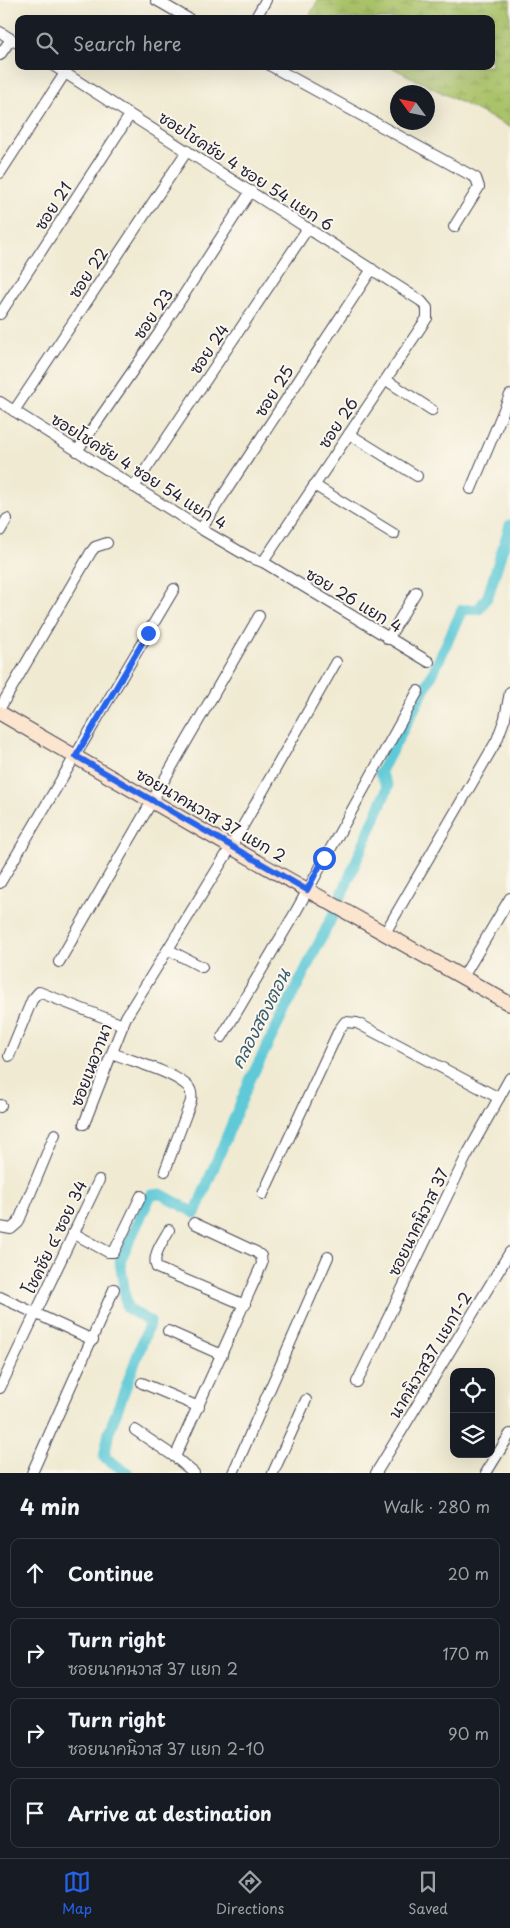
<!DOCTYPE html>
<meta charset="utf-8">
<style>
:root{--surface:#171b24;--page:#242831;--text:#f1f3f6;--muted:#9ea1a6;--line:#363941;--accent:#2563eb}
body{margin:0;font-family:"Playpen Sans","Playpen Sans Thai",sans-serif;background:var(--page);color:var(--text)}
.controls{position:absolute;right:15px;bottom:15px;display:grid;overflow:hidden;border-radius:10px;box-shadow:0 5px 20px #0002}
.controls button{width:45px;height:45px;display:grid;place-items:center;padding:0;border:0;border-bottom:1px solid var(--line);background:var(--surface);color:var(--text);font:25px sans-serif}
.compass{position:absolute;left:390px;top:85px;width:45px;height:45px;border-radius:50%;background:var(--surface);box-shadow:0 5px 20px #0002;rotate:303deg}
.stop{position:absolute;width:15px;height:15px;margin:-11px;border:4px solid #2563eb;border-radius:50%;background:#fff}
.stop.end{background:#2563eb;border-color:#fff;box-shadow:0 1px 5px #0008}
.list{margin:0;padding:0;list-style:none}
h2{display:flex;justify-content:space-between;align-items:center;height:65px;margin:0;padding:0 20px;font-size:21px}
h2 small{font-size:16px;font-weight:400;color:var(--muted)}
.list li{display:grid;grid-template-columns:32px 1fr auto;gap:15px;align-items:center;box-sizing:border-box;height:70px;margin:0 10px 10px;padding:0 10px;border:1px solid var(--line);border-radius:10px}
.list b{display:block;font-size:19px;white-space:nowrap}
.list p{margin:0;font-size:16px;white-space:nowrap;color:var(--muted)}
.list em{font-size:16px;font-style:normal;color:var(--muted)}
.icon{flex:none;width:28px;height:28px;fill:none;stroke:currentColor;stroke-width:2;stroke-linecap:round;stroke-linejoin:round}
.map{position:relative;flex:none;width:510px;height:1473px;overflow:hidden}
.search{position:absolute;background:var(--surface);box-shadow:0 5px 20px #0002;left:15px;right:15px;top:15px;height:55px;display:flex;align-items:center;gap:12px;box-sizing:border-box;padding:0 18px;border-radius:10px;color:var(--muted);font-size:19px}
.sheet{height:385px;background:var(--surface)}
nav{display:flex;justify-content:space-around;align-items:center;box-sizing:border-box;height:70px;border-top:1px solid var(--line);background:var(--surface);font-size:14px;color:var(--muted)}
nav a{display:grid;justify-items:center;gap:2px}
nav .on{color:var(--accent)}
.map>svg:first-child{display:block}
.wetland{fill:url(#wetland-marsh);stroke:#667252}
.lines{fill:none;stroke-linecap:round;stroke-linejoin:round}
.canal{stroke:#5ec9d7;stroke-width:11}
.street-casing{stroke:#414052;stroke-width:12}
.secondary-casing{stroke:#414052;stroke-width:16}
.street{stroke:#fff;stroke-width:10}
.secondary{stroke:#fce5cf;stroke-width:14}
.route{stroke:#2563eb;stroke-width:6}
.labels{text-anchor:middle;stroke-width:4;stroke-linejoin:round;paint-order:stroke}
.street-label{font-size:16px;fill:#22223b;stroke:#fbf7ec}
.water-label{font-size:18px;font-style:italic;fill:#375c72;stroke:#fbf7ec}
</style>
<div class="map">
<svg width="510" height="1473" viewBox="0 0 510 1473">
<defs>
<pattern id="wetland-marsh" width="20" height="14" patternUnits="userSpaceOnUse" patternTransform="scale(1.25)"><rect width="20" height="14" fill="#aac369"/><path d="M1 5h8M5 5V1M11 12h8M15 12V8" fill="none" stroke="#92a75c"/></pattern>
</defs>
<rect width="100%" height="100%" fill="#fbf7ec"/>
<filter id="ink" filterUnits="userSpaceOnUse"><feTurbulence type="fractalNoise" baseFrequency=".02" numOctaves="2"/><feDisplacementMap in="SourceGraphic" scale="10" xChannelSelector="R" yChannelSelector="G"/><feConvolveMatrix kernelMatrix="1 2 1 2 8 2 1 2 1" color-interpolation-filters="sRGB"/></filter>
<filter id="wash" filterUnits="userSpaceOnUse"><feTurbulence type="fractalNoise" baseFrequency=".0096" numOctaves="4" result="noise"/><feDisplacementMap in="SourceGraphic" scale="20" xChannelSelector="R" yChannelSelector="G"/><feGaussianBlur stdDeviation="1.12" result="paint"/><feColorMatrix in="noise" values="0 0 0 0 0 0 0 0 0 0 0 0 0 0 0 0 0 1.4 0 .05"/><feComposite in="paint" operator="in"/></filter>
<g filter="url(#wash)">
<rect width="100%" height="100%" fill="#f0ead2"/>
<path class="wetland" d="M318,0H510V127L389,66H491V19H308Z"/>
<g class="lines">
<path class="canal" d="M128,1473L104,1457L109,1432L150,1322L127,1308L120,1261L151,1195L161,1194L195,1213L250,1080L333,915L388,787L380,773L432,675L462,610L479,609L488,596L510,525"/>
</g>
</g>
<g filter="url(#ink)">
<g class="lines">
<defs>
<g id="street">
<path d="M156,0L189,19"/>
<path d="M255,19L266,0"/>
<path d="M0,32L19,44"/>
<path d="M0,55L11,39"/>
<path d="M54,66L421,301L427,308V318L263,562"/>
<path d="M271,66L476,178L479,187L454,227"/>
<path d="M0,173L65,73"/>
<path d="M0,314L130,115"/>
<path d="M386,380L432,410"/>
<path d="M0,402L201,529L249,557L263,562L429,662"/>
<path d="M14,411L187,151"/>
<path d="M349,434L417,476"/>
<path d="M77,451L159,333L251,191"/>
<path d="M314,485L394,534"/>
<path d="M134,487L308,228"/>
<path d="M471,489L510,395"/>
<path d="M201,529L372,269"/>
<path d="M0,531L7,519"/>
<path d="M388,639L416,592"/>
<path d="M0,708L91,552L95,547L107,543"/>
<path d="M0,883L174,589"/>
<path d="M385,933L497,740L505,718L510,692"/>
<path d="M169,950L202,967"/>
<path d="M59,962L259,616"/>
<path d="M463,977L510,898"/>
<path d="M222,1037L295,913L418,691"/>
<path d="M112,1053C134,1062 167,1070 185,1084C191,1088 192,1095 191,1101L165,1171"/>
<path d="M9,1056L32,1000L39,992L123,1025"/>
<path d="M0,1107L1,1105"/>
<path d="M84,1124L126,1017L231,847L336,662"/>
<path d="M263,1194L339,1030L345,1022L357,1023L499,1098"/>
<path d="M0,1227L11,1229L18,1223L55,1134"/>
<path d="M169,1230C163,1241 151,1256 157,1268L245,1305"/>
<path d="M73,1233L108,1252H114L141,1196"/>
<path d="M0,1297L93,1340"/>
<path d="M168,1331L222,1355"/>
<path d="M357,1382L467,1155L510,1078"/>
<path d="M142,1383L199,1407"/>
<path d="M0,1388L99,1180"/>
<path d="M135,1430L175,1457L194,1473"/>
<path d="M175,1457L262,1264L261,1256L256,1252L194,1223"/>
<path d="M32,1473L114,1289"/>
<path d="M233,1473L328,1257"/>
<path d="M273,1473L306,1400"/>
<path d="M376,1473L510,1252"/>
<path d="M486,1473L510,1434"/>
</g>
<path id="secondary" d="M0,713L231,847L510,1004"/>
</defs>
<use href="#street" class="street-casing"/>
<use href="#secondary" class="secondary-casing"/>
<use href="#street" class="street"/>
<use href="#secondary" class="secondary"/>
</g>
</g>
<g class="lines" filter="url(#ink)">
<path class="route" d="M148,633L76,756L307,890L324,858"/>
</g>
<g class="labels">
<g class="street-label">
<text transform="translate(246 171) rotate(33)" y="6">ซอยโชคชัย 4 ซอย 54 แยก 6</text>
<text transform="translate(53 206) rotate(-57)" y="6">ซอย 21</text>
<text transform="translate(88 273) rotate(-56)" y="6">ซอย 22</text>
<text transform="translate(153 314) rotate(-56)" y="6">ซอย 23</text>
<text transform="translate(209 349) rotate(-56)" y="6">ซอย 24</text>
<text transform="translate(274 391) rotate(-57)" y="6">ซอย 25</text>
<text transform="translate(338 423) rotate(-56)" y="6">ซอย 26</text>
<text transform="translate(139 471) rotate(32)" y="6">ซอยโชคชัย 4 ซอย 54 แยก 4</text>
<text transform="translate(354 600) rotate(31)" y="6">ซอย 26 แยก 4</text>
<text transform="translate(211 815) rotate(30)" y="6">ซอยนาคนวาส 37 แยก 2</text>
<text transform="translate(91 1065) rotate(-69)" y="6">ซอยเนอวานา</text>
<text transform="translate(418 1222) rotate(-64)" y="6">ซอยนาคนิวาส 37</text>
<text transform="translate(55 1237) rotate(-64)" y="6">โชคชัย ๔ ซอย 34</text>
<text transform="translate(430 1355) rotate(-59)" y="6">นาคนิวาส37 แยก1-2</text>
</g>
<g class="water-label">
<text transform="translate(261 1019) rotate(-63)" y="6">คลองสองตอน</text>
</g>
</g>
</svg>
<div class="controls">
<button><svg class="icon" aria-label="locate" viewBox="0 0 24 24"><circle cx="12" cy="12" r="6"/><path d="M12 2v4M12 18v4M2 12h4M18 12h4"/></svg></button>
<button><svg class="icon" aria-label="layers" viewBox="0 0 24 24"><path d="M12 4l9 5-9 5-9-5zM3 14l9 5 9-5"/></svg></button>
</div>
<svg class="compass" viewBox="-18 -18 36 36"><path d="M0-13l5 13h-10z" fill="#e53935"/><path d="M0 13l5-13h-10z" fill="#9ea1a6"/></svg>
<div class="stop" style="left:324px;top:858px"></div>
<div class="stop end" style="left:148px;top:633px"></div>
<div class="search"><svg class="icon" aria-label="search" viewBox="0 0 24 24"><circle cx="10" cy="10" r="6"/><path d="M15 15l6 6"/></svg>Search here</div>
</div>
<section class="sheet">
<h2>4 min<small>Walk · 280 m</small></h2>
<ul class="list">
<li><svg class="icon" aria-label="ahead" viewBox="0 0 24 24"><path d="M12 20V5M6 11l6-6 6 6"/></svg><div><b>Continue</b></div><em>20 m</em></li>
<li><svg class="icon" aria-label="right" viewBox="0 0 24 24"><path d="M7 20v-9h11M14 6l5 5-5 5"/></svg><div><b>Turn right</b><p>ซอยนาคนวาส 37 แยก 2</p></div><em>170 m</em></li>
<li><svg class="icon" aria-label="right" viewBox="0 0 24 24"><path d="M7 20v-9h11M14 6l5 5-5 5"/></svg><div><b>Turn right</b><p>ซอยนาคนิวาส 37 แยก 2-10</p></div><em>90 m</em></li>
<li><svg class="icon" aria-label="arrive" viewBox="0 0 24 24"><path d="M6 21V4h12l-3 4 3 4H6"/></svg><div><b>Arrive at destination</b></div></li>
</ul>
</section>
<nav>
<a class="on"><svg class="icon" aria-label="map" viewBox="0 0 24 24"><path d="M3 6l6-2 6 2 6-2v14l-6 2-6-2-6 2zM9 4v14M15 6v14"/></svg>Map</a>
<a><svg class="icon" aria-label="directions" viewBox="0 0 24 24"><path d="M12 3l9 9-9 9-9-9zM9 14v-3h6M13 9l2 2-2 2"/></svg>Directions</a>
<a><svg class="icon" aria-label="saved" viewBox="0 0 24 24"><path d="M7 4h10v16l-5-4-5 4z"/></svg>Saved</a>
</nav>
